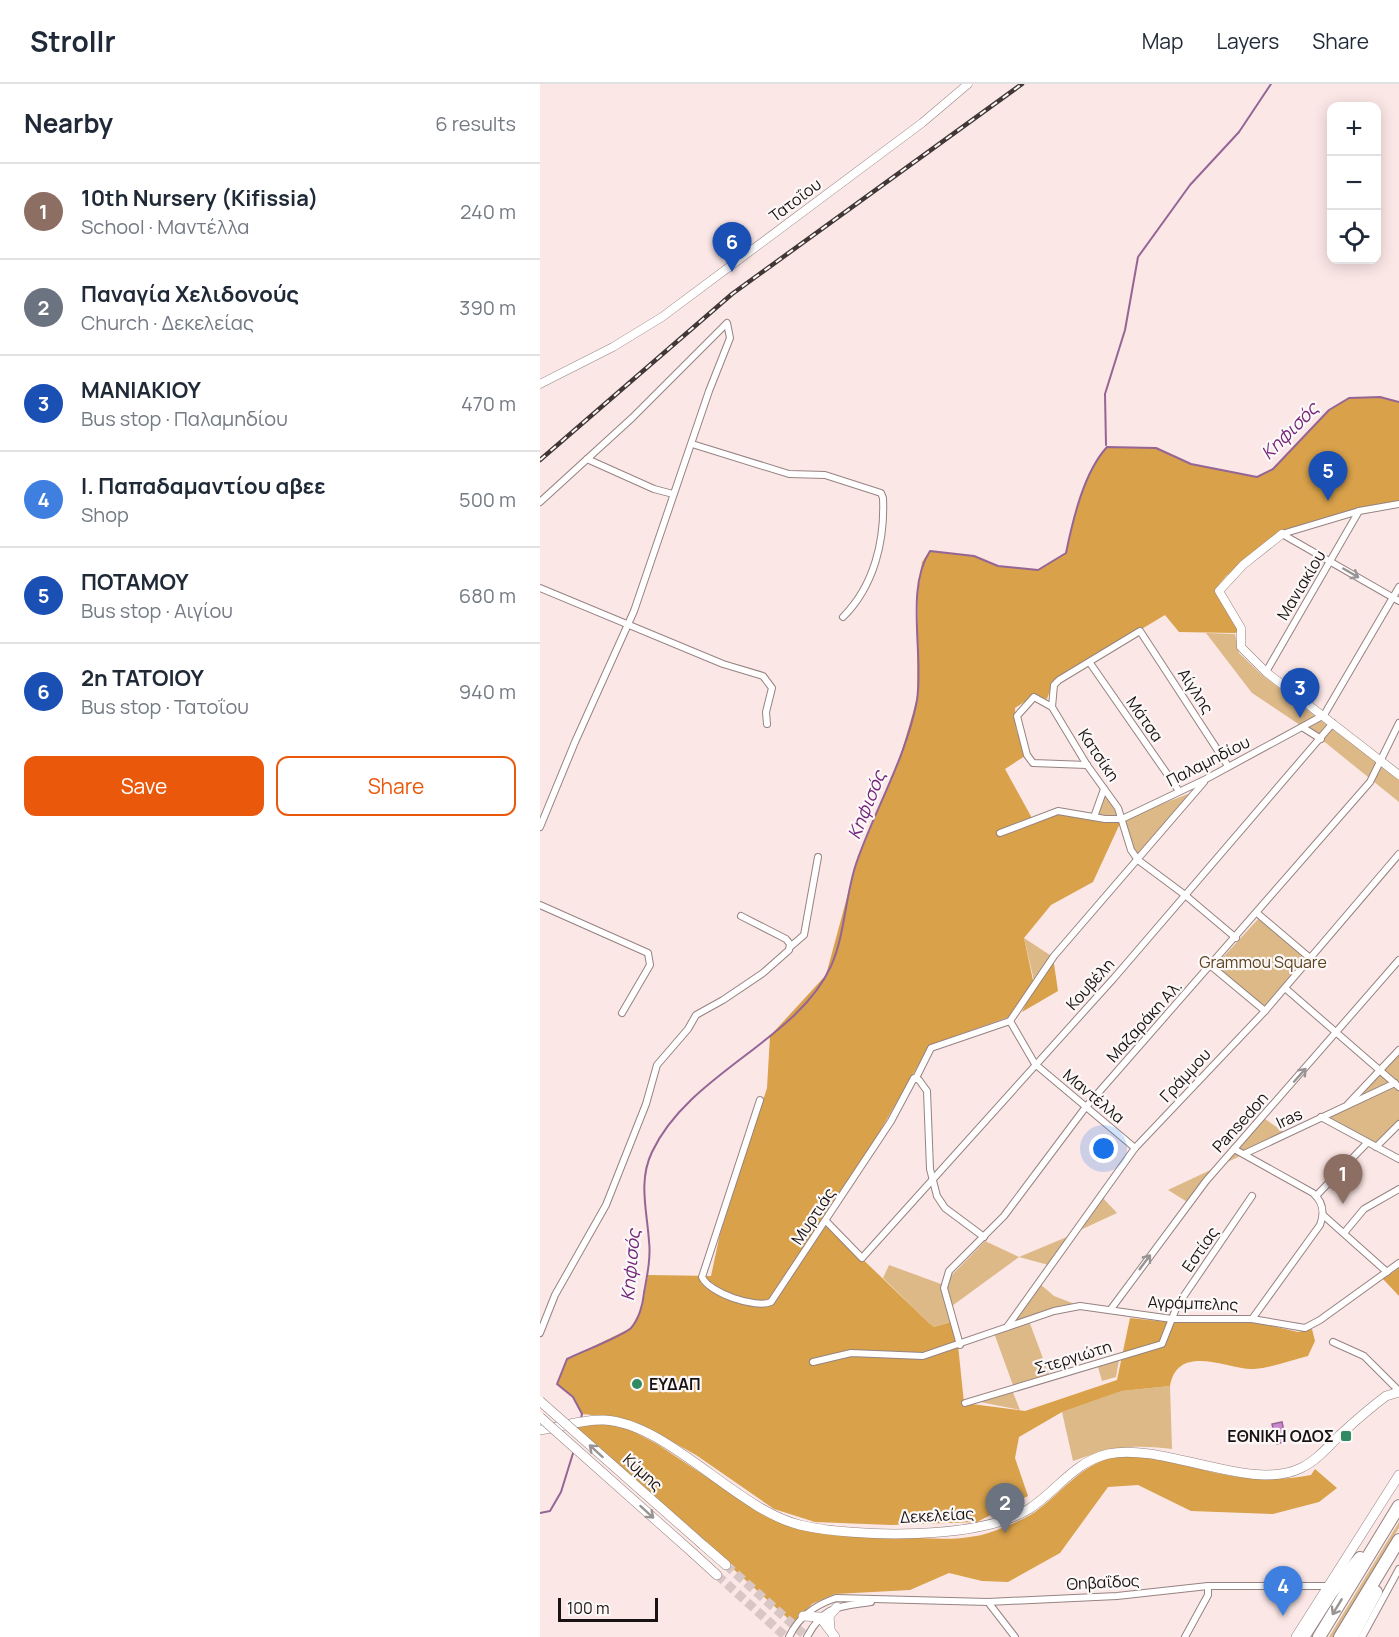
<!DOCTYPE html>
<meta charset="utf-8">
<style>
:root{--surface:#fff;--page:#f6f6f7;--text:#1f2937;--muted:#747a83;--line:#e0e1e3;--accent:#ea580c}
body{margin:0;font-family:Manrope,sans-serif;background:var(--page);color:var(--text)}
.controls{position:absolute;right:18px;top:18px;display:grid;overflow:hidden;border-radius:12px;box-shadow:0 3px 15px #0003}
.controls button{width:54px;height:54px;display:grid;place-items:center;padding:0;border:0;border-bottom:2px solid var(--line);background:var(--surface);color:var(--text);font:30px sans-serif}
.scale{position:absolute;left:18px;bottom:15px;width:100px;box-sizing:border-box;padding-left:6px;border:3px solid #191212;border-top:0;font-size:16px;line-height:21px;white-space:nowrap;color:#191212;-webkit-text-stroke:4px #fdf8f8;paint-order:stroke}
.you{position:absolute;left:564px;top:1065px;width:21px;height:21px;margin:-15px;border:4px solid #fff;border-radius:50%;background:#1a73e8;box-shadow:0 0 0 9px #1a73e833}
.badge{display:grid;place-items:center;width:39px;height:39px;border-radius:50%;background:var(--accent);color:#fff;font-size:20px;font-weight:700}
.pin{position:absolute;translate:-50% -50px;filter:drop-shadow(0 2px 3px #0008)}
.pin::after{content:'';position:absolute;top:32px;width:21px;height:18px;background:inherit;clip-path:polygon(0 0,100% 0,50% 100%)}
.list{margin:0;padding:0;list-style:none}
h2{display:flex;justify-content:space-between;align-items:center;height:78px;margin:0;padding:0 24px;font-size:26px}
h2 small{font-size:20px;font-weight:400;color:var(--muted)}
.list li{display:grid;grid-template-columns:39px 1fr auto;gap:18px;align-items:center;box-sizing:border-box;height:96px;padding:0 24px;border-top:2px solid var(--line)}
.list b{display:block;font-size:22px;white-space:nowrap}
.list p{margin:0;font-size:20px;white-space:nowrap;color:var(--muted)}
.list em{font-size:20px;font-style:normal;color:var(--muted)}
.actions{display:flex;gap:12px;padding:18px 24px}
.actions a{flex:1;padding:14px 0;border:2px solid var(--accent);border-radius:12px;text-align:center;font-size:21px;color:var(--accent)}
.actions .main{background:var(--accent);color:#fff}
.icon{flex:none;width:33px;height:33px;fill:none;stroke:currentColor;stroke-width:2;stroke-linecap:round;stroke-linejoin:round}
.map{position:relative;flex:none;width:859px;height:1553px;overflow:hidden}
header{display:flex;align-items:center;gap:36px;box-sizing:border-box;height:84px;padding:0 30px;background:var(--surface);border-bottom:2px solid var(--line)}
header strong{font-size:28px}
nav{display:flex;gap:33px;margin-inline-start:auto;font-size:21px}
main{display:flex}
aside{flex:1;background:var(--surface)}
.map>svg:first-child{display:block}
.green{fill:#dcb987}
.forest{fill:#d8a14a}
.water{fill:#ca88ce;stroke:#956596;stroke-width:1.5}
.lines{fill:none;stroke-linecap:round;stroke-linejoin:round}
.stream{stroke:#956596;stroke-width:2}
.secondary-tunnel{stroke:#d9c7c6;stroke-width:9;stroke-dasharray:9 4.5;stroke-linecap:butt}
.minor-casing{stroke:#968382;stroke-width:8}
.tertiary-casing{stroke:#968382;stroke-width:9}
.secondary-casing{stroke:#968382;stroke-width:10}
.motorway-casing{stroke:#968382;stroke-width:14}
.minor{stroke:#fff;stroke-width:6}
.tertiary{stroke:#fff;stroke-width:8}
.secondary{stroke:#fff;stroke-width:9}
.motorway{stroke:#fff;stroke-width:12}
.rail-casing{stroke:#403736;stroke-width:4.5}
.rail{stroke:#fdf8f8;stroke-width:2;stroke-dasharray:7;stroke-linecap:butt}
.secondary-bridge-casing{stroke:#968382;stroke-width:10;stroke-linecap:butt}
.secondary-bridge{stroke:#fff;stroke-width:9}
.oneway{stroke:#989494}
.poi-dot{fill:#308b62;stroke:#fdf8f8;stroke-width:2}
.labels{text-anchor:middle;stroke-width:4.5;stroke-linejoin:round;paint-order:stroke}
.street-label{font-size:16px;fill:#191212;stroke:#fdf8f8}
.park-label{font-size:16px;fill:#5a431f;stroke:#fdf8f8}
.poi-label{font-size:16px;font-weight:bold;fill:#191212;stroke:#fdf8f8;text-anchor:start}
.water-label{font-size:18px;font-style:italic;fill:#73257a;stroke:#fdf8f8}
</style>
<header>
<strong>Strollr</strong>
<nav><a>Map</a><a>Layers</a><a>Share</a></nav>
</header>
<main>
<aside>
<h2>Nearby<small>6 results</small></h2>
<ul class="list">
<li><span class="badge" style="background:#8d6e63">1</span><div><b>10th Nursery (Kifissia)</b><p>School · Μαντέλλα</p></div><em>240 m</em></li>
<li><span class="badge" style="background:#6b7280">2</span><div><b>Παναγία Χελιδονούς</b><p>Church · Δεκελείας</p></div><em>390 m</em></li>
<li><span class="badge" style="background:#1a4fb4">3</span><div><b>ΜΑΝΙΑΚΙΟΥ</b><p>Bus stop · Παλαμηδίου</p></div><em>470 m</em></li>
<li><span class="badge" style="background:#3f7fe0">4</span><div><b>Ι. Παπαδαμαντίου αβεε</b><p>Shop</p></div><em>500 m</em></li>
<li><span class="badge" style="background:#1a4fb4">5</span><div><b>ΠΟΤΑΜΟΥ</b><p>Bus stop · Αιγίου</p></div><em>680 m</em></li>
<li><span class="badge" style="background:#1a4fb4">6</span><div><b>2η ΤΑΤΟΙΟΥ</b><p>Bus stop · Τατοΐου</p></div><em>940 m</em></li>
</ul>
<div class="actions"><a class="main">Save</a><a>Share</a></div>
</aside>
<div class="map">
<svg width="859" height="1553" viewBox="0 0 859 1553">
<rect width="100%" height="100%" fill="#fbe7e6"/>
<g class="green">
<path d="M666,549L695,550L699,569L721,590L859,696V718L781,655L712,609Z"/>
<path d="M565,707L582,735L656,707L598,776L582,735L555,731Z"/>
<path d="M719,834L770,874L725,927L675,882Z"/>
<path d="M484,854L513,873L495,901Z"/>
<path d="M859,964V1041L836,1063L788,1036Z"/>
<path d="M722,1033L747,1050L679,1082L649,1119L628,1106L679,1082Z"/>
<path d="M561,1112L577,1129L536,1148Z"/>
<path d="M534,1150L512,1182L479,1173L412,1222L407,1207V1196L445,1157L479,1173Z"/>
<path d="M349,1181L401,1200L412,1237L394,1243L389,1239L343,1194Z"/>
<path d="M500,1200L514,1212L540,1222L489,1237L510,1293L474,1304L454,1249L467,1244Z"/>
<path d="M579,1276L576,1293L562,1297L558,1283Z"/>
<path d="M630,1302L632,1365C589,1360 574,1363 533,1377L522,1328L582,1307Z"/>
<path d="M472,1306L480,1326L440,1318Z"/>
<path d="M859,1438V1444L793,1553H789Z"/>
</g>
<g class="forest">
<path d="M840,313L859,318V419L739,448L686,492L676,505L699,547L695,549L639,548L625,531L513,598L507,615L494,612L475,624L476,644L485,672L465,685L493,736L527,728L567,739L582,735L553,798L511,821L484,854L494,901L513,873L518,907L482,928L493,905L469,933L390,961L286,1140L389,1239L394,1243L410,1238L418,1261L424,1319L485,1327L577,1296L590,1234L637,1239L715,1238L758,1248L772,1245L775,1257L768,1272C751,1276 731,1284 714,1285C691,1287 638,1257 630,1302L582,1307L522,1328L479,1353L475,1374L488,1412L437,1438L351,1441L275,1438L234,1425L156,1371L102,1341L72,1333L42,1330L33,1313L17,1300L27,1275L91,1244L102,1223L108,1191L171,1192L180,1150L227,1004L230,952L286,891L316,780L360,673L377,615L378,508L382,478L390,467L434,472L458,482L498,486L526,469C533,435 544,388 567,363L616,364L651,380L717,393L733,385L789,326L809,314Z"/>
<path d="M859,1184V1212L843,1195Z"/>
<path d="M56,1339L83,1342L117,1360L225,1432C267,1451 314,1451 359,1453C385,1454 411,1457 436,1452C450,1450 484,1436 495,1428C523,1408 545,1375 582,1372C614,1370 645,1382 676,1389C707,1396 741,1397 771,1391L775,1385L797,1404L779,1418L733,1430L651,1427L598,1401L568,1403L520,1469L468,1498L442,1497L409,1489L370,1506L295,1510L272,1520L253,1539L34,1341Z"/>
</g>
<path class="water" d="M742,1338L746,1357L737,1360L732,1340Z"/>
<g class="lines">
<g class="stream">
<path d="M566,361L565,310L585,246L598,173L650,101L699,48L731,0"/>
<path d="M41,1334L42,1330L33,1313L17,1300L27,1275C41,1268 81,1253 91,1244C99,1235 103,1220 104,1209C107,1192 111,1174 109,1157C107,1127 98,1097 112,1068C149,989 257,957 291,882C305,851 305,813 316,780C335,725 366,674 377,616C384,572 365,504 390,467L434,472L458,482L498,486L526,469C533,435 544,388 567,363L616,364L651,380L717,393L733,385L789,326L809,314L840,313L859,318"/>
<path d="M0,1429L10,1427L21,1408L34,1366"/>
</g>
<g class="secondary-tunnel">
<path d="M186,1481L267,1553"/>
<path d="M177,1491L246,1553"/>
</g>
<defs>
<g id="minor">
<path d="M152,360L249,390L285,391L341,409L343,414C345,457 334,502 303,533"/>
<path d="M47,375L114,405L133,410"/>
<path d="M0,418L92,334L187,239L190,254L169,307L94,527L35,658L0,743"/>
<path d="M742,450L859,517"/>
<path d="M742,450L819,427L859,420"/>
<path d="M0,504L183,580L223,592L232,604L226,628L227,640"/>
<path d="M550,579L639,707"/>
<path d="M726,588L819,427"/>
<path d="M512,623L547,681L578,724L591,766L598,776L645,811L696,854"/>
<path d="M762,643L781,655"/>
<path d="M547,681L493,679L487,671L477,632L494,613L512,623L514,601L519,596L600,547L688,682"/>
<path d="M554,733L564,705"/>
<path d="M460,749L518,727L565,735H582L666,695L784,631L859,503"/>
<path d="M0,821L108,869L110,881L82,929"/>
<path d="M717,829L770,874"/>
<path d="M250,863L264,851L278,773"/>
<path d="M671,882L725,927"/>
<path d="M745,904L859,1003"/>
<path d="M376,994L391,964L470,937"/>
<path d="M220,1016L162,1193C169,1209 216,1225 231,1218L351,1037L374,994L379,996L387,1007L390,1085L397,1112L405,1124L444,1153"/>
<path d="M808,1020L859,966"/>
<path d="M781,1033L859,1075"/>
<path d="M836,1063L859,1040"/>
<path d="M595,1064L495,980L470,937L514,872L664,698"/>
<path d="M694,1065L773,1109C783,1118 785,1128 780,1141L712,1235"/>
<path d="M704,1070L855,999"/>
<path d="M776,1112L827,1059"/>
<path d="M783,1131L847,1188"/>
<path d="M286,1137L322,1174L574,894L793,639"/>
<path d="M804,1149L824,1125L859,1105"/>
<path d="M571,1225L666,1097L859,876"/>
<path d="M467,1243L595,1064L725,927L859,770"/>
<path d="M0,1249L15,1211L66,1121L106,1020L117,981L148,945L156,931L183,916L223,889L249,866L250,860L246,855L201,832"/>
<path d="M793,1258L824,1272L859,1307"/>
<path d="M420,1261L404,1204L409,1187L464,1132L545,1024L830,698L859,639"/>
<path d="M273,1278L311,1269L383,1272L514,1227L540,1222L632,1235H712L765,1244L780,1236L859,1179"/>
<path d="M425,1319L622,1260L637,1222L712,1112"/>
<path d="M448,1518L475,1553"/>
<path d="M249,1553C259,1532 275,1521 296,1514L448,1518L577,1512L668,1502H788"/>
<path d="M267,1553C284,1521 298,1523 331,1518"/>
<path d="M645,1553L668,1511V1502"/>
<path d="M822,1553L859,1485"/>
</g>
<g id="tertiary">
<path d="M0,300L73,263L122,233L382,39L428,0"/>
<path d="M742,450L703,481L679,507L701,544V563L726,588L859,691"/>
</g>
<g id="secondary">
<path d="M0,1346C20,1343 44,1335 64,1336C128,1339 197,1426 260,1441C316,1454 439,1456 489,1425C517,1407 534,1378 568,1370C623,1358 711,1409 761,1384C776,1377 788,1363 800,1351C815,1337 830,1324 846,1312L859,1308"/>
<path d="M163,1461L186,1481"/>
<path d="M154,1470L177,1491"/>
<path d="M263,1532L280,1533L295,1553"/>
<path d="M290,1544L289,1532L297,1523"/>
<path d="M756,1553L859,1391"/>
</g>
<g id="motorway">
<path d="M763,1553L791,1509L820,1474"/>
<path d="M779,1553L859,1422"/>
<path d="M800,1553L859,1456"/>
<path d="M812,1553L836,1508"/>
</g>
</defs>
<use href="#minor" class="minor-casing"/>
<use href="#tertiary" class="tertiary-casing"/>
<use href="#secondary" class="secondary-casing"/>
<use href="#motorway" class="motorway-casing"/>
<use href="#minor" class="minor"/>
<use href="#tertiary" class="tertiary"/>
<use href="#secondary" class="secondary"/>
<use href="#motorway" class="motorway"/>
<defs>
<path id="rail" d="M0,376L192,210L482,0"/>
</defs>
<use href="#rail" class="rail-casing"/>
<use href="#rail" class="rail"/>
<defs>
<g id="secondary-bridge">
<path d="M0,1317L163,1461"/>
<path d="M0,1333L154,1470"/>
</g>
</defs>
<use href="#secondary-bridge" class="secondary-bridge-casing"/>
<use href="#secondary-bridge" class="secondary-bridge"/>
</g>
<defs><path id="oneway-shaft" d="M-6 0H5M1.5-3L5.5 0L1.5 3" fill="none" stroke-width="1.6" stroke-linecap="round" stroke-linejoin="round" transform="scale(1.5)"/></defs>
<g class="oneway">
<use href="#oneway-shaft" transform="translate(811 489) rotate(30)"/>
<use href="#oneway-shaft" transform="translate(760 991) rotate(-48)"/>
<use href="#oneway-shaft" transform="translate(605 1178) rotate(-53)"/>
<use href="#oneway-shaft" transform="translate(56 1367) rotate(-138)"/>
<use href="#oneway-shaft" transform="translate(107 1428) rotate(42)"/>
<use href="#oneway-shaft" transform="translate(797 1523) rotate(121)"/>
</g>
<g class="poi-dot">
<circle cx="97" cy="1300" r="6"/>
<rect x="800" y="1346" width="12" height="12" rx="3"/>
</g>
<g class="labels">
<g class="street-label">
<text transform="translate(255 116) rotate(-37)" y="6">Τατοΐου</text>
<text transform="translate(761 501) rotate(-59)" y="6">Μανιακίου</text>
<text transform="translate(656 607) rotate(57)" y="6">Αίγλης</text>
<text transform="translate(605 635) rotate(55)" y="6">Μάτσα</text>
<text transform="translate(559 671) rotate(56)" y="6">Κατσίκη</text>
<text transform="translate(668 677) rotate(-27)" y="6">Παλαμηδίου</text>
<text transform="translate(550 900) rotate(-48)" y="6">Κουβέλη</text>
<text transform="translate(604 937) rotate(-48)" y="6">Μαζαράκη Αλ.</text>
<text transform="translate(645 991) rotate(-47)" y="6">Γράμμου</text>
<text transform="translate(554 1012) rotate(40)" y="6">Μαντέλλα</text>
<text transform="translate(749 1034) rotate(-25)" y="6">Iras</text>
<text transform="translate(700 1038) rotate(-48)" y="6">Pansedon</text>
<text transform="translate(273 1132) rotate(-56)" y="6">Μυρτιάς</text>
<text transform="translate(660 1165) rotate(-55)" y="6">Εστίας</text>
<text transform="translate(653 1219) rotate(2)" y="6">Αγράμπελης</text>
<text transform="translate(533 1273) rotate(-17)" y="6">Στεργιώτη</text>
<text transform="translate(103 1388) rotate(42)" y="6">Κύμης</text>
<text transform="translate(397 1431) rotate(-3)" y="6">Δεκελείας</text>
<text transform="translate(563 1498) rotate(-3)" y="6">Θηβαΐδος</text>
</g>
<g class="park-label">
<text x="723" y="884">Grammou Square</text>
</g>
<g class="poi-label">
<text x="109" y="1306">ΕΥΔΑΠ</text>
<text x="794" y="1358" text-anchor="end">ΕΘΝΙΚΗ ΟΔΟΣ</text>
</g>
<g class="water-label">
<text transform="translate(750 347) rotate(-45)" y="6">Κηφισός</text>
<text transform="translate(327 721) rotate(-68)" y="6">Κηφισός</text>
<text transform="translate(91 1181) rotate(-85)" y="6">Κηφισός</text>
</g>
</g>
</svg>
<div class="controls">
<button>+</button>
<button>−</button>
<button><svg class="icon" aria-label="locate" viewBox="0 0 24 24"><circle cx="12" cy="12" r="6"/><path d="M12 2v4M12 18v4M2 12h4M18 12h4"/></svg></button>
</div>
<div class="scale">100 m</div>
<div class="you"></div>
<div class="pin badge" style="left:803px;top:1120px;background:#8d6e63">1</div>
<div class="pin badge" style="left:465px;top:1449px;background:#6b7280">2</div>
<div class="pin badge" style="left:760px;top:634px;background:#1a4fb4">3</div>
<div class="pin badge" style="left:743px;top:1532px;background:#3f7fe0">4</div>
<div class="pin badge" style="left:788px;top:417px;background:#1a4fb4">5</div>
<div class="pin badge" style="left:192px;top:188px;background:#1a4fb4">6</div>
</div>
</main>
